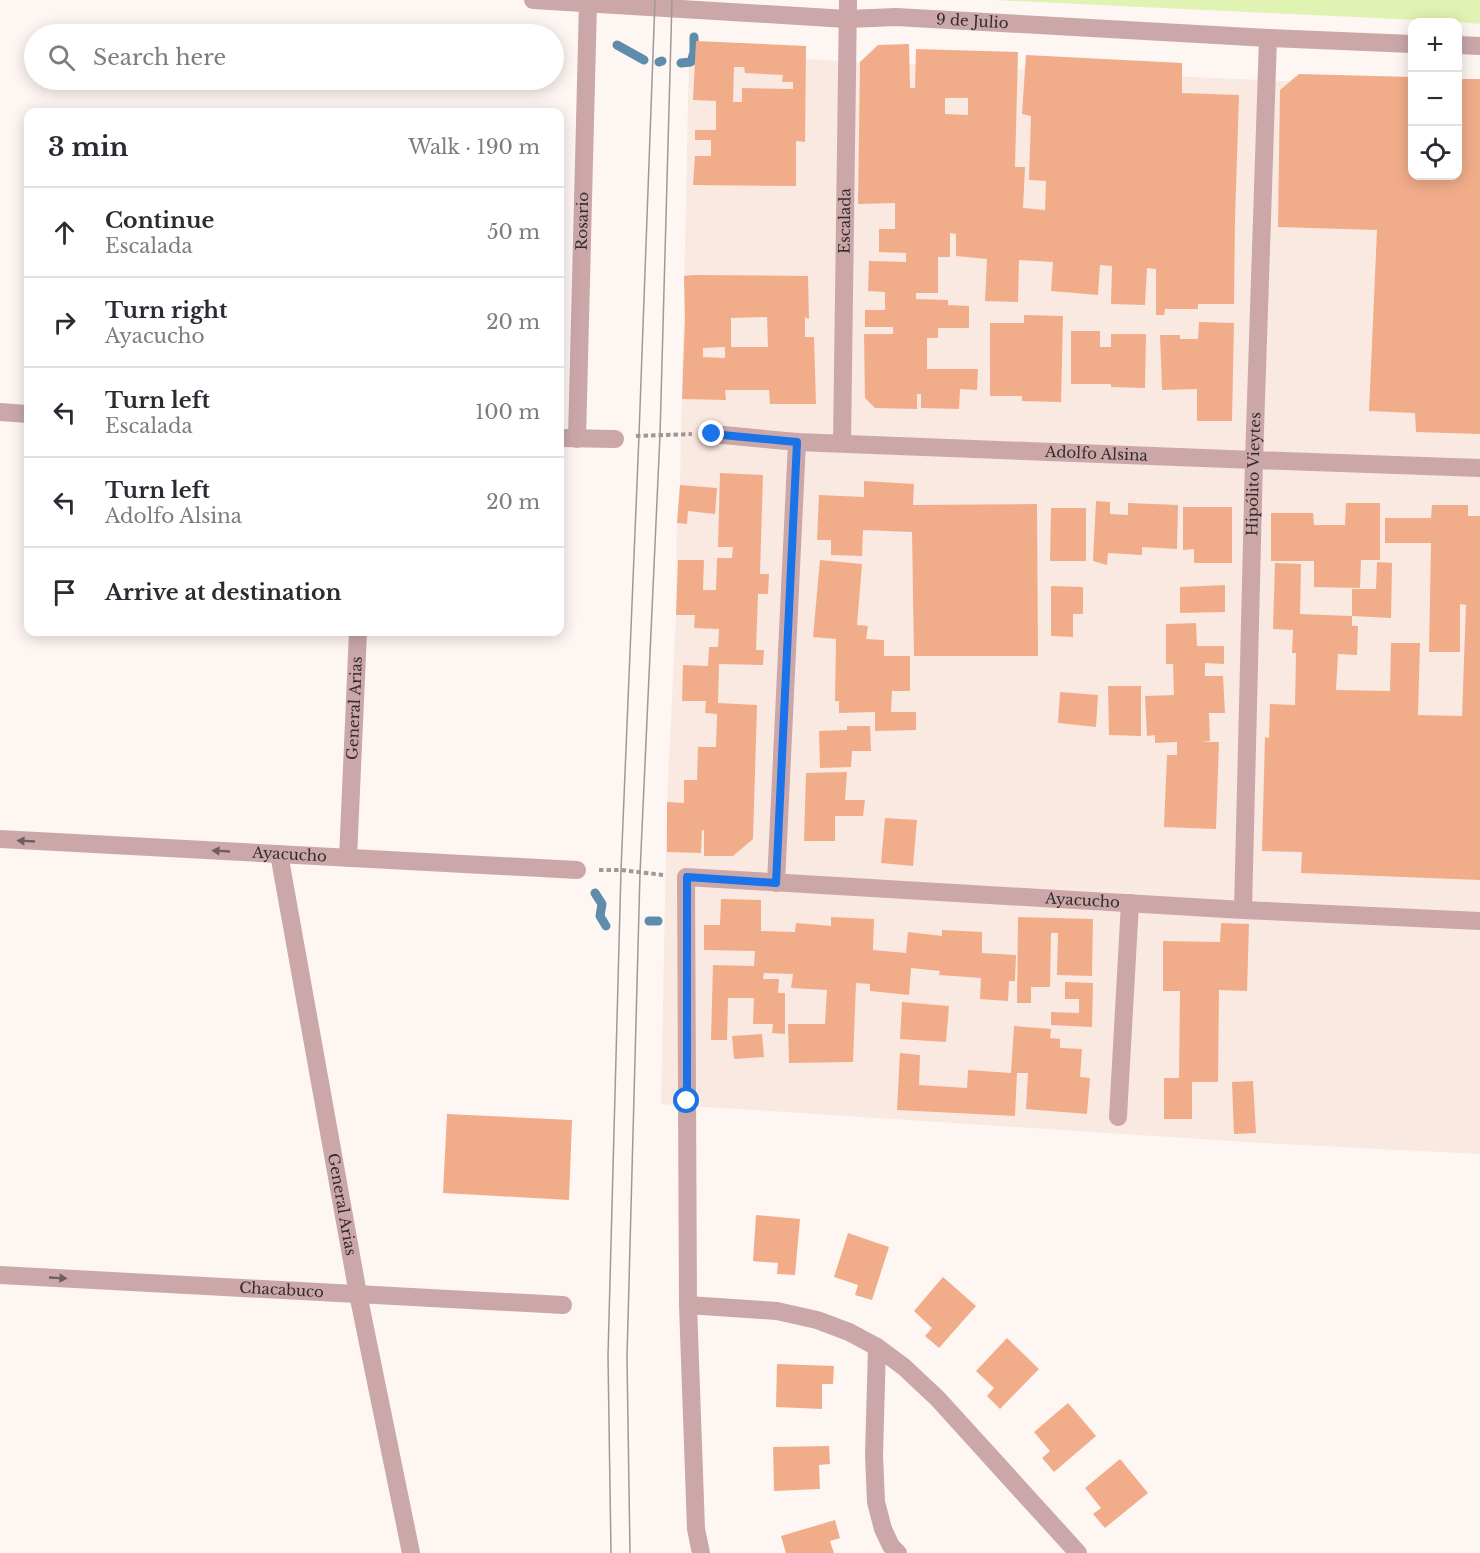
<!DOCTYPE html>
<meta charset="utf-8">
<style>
:root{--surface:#fff;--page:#f7f7f7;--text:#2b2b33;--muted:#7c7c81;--line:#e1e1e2}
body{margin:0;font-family:"Libre Baskerville",serif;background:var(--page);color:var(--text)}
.controls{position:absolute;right:18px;top:18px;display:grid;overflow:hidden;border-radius:12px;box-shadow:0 3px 15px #0003}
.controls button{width:54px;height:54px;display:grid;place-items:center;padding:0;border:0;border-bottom:2px solid var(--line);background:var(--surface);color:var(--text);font:30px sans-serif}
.stop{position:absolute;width:18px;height:18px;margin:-14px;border:4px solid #1a73e8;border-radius:50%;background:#fff}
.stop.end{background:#1a73e8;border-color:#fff;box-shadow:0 2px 6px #0008}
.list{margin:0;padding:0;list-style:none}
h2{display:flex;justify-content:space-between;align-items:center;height:78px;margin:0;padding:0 24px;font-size:26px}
h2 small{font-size:20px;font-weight:400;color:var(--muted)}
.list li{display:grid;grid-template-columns:39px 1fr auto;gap:18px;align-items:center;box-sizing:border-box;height:90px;padding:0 24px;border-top:2px solid var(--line)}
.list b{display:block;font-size:22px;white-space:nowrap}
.list p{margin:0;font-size:20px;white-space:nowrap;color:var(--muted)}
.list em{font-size:20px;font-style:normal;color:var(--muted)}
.icon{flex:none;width:33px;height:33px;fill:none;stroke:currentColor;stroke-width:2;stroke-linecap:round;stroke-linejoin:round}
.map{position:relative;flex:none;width:1480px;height:1553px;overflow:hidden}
.search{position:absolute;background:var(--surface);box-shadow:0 3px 15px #0003;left:24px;top:24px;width:540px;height:66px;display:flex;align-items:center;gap:15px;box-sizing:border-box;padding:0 21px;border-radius:33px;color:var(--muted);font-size:22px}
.panel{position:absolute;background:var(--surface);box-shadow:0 3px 15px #0003;left:24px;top:108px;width:540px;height:528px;border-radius:12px}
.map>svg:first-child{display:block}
.built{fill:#fae9e0}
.green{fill:#e1f3b3}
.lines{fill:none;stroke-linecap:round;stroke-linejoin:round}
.stream{stroke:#5f8caa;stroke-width:9}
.building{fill:#f1ad8a;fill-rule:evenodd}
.path{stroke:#9f9895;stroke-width:4;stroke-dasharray:4.5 3;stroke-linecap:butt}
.minor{stroke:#cba7aa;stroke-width:18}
.tram{stroke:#9f9895;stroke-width:1.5}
.oneway{fill:#6f5e5e}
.route{stroke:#1a73e8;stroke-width:8}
.labels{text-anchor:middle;stroke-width:4.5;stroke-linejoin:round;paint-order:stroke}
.street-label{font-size:15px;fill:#322d2b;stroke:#fff}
</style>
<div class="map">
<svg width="1480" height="1553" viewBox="0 0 1480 1553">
<rect width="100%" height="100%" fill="#fef6f2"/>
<path class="built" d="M689,54L1412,87V176H1458V89L1480,90V1154L1262,1143L661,1104L667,802L676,615L677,523L680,485Z"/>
<path class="green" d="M993,0H1480V24L1458,22Z"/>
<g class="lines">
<g class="stream">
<path d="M617,45L644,60"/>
<path d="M659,62L662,61"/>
<path d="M681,63L691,62L694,52V37"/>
<path d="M595,893L602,904L600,916L606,926"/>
<path d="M649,921H658"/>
</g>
</g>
<g class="building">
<path d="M696,41L806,46L805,142L796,141V186L693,185L695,156H711V140H695V130H716V101L693,100ZM734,67H744L745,73L783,75L782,82H793V89L742,88V102H733Z"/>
<path d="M909,44L910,88H915L916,49L1018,52L1015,167H1025L1023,208L1045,210L1046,181L1029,180L1031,116L1022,114L1026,55L1182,63V93L1239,95L1235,219L1234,304H1198V309H1165L1164,315H1156V269L1147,268L1145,305L1111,304L1112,266L1100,265L1098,295L1051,291L1053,262L1019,260L1018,302L985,301L987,259L956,256V234L950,233V257H938V293H916V299L948,300V305L969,306V328H938V338H927V369H978L977,390L960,389L959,409L921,408V394H917V409L875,408L865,398L864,334H893V327H865V310H885V292L868,291L869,261L906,262V253L879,252V229H895V203L858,204L860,62L878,45ZM945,98H968V115L945,114Z"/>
<path d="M1299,74L1412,77V176H1458V79H1480V434L1416,432L1415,413L1369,411L1377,230L1278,227L1280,90Z"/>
<path d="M693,275L808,276L809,319L805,317V337H814L816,404H770L769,390H725L726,400L682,399L685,319L684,276ZM767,317L768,347H731V318ZM725,347V358L703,357V348Z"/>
<path d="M1024,315L1063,316L1061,402L1022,401V396H990V323H1024Z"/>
<path d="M1199,322L1234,323L1232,421H1197V389L1162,390L1160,335H1180V339H1198Z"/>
<path d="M1071,331H1100V347H1111V334H1146L1145,388L1111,387V384H1071Z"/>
<path d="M720,473L763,475L760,574H769L768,594H758L756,650H764L763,665L719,664L718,703L757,705L753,839L733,856H704V830H702L701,853L667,852V802L684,803V780H697L698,747H716L717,714L705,713L706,701H682L683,665L708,666L709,647H718L719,629L694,628L695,615H676L678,560H704L703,590H716L717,558H732L733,547H718Z"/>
<path d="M864,481L914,484L913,505L1037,504L1038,656H914L912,532L863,530L862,556L831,555V540H817L819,495L864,497Z"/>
<path d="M680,485L717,488L715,514L688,511L687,524L677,523Z"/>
<path d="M1096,501L1110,502V514L1128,515V503L1178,505L1177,549L1142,547V555L1108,553L1107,565L1093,561Z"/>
<path d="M1346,503H1380V560H1361L1360,588L1314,587V561H1271V513H1313L1314,525H1345Z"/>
<path d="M1432,505H1468V516H1480V880L1301,873L1302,852L1262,851L1265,737L1269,738L1270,704L1295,705L1296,653H1292L1293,630L1273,629L1275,563L1301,564L1300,614L1352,616V626H1358L1357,655L1338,654L1336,690L1390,691L1391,643H1420L1418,715L1462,716L1466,605L1460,604V652H1429L1431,543H1385V518H1431Z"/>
<path d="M1183,507H1232V563H1194V549L1183,550Z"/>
<path d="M1051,508H1086V561H1050Z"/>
<path d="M820,560L862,564L857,625L868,626L866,639L884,640V656H910V691H892L891,712H916V730L875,731V712L839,713V701H835L836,639L813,637Z"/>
<path d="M1377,562L1392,563L1391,618L1352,616V589H1376Z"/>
<path d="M1225,585V612L1180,613V587Z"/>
<path d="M1051,586L1083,587V614H1073V637L1051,636Z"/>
<path d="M1196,623L1197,646H1224V664L1205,663V676H1223L1225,713H1209L1210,741L1202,742H1219L1216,829L1164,827L1167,755H1177V742L1155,743V735L1147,736L1145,696L1174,695L1173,664H1166V624Z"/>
<path d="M1108,686H1141V736L1109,735Z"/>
<path d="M1060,692L1098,695L1096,727L1058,723Z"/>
<path d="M847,726H870L871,751H852L851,767L820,768L819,731L847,730Z"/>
<path d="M847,772L845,800H865L863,816H835V841H804L806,773Z"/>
<path d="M885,818L917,820L913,866L881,863Z"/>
<path d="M721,899L761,900V931L795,932L796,923L831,926V917L874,919L873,950L906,953L908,932L942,936V930L982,932V953L1016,955L1015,981H1009L1008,1001L980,999L981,978L939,975L940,971L911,968L909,995L870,991V984L856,983L853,1062L789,1063L788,1024H825L827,990L791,988L793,974L764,973L763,979H779L778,993H785V1034L772,1033L773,1024H753L754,998H728L727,1040H711L713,965L754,966L755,951L704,950V925H720Z"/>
<path d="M1018,917L1093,919L1092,976L1057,975L1058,933H1051L1050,987H1031V1003H1017Z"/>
<path d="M1221,923L1249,924L1247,991L1219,990L1218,1082H1192V1119H1164V1078H1179L1180,991H1163V941L1220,942Z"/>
<path d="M1065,982L1093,983L1092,1027L1051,1025V1012L1079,1013V999H1065Z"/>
<path d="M902,1002L949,1006L946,1042L900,1039Z"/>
<path d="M1014,1026L1051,1029L1050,1038L1060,1039V1048L1082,1049L1080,1077L1090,1078L1087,1114L1026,1109L1028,1073H1017L1015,1116L897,1110L900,1053L920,1055L919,1085L967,1088L968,1070L1011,1073Z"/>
<path d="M762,1034L764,1057L734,1059L732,1036Z"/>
<path d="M1253,1081L1256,1133L1234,1134L1232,1082Z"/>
<path d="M447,1114L572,1120L569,1200L443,1193Z"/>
<path d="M756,1215L800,1219L795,1275L777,1274L778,1263L753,1261Z"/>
<path d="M848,1233L889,1247L872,1300L855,1295L858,1285L834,1277Z"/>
<path d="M943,1277L976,1306L939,1348L925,1336L932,1328L914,1311Z"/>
<path d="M1007,1338L1039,1369L1000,1409L987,1396L994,1388L976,1371Z"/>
<path d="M777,1364L834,1366L833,1384H822V1409L776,1407Z"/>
<path d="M1068,1403L1096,1436L1054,1472L1042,1458L1050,1451L1034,1432Z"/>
<path d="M829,1446L830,1464L819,1465L820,1489L774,1491L773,1447Z"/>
<path d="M1120,1459L1148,1493L1105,1528L1093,1514L1101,1508L1085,1488Z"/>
<path d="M835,1520L840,1538L830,1541L834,1553H786L781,1536Z"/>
</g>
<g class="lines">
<g class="path">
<path d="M636,436L692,434"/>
<path d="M599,870H621L663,875"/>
</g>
<g class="minor">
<path id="s1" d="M533,0L847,19L896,17L1268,38L1412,44"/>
<path d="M1458,45L1480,46"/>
<path d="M0,412L28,414"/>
<path id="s2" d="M713,434L797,442L1254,460L1480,468"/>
<path d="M560,438L615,439"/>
<path id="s3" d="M577,439L588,3"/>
<path id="s4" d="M842,443L848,0"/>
<path id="s5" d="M0,839L577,870"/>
<path id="s6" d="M279,854L358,1294L411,1553"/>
<path id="s7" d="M348,858L358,632"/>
<path d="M776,883L797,442"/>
<path id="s8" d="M1243,910L1254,460L1268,38"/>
<path d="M1118,1117L1130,903"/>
<path id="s9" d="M0,1275L563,1305"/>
<path d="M688,1305L777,1311L817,1320L849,1332L877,1347L904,1367L938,1399L1078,1553"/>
<path d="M877,1347L874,1455L876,1502L883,1529L891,1546L898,1553"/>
<path id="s10" d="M701,1553L696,1529L688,1305L686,877L1243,910L1480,921"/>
</g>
<g class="tram">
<path d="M611,1553L608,1356L621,870L639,435L655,0"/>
<path d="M630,1553L627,1357L640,873L660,435L672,0"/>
</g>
</g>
<defs><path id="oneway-solid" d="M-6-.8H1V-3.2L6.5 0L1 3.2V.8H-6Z" transform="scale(1.5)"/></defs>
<g class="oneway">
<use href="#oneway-solid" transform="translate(26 841) rotate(-177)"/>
<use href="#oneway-solid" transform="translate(221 851) rotate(-177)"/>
<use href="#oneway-solid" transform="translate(58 1278) rotate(3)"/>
</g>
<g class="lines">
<path class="route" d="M687,1101V877L776,883L797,442L712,434"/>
</g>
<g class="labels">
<g class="street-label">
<text dy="5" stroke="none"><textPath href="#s1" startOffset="440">9 de Julio</textPath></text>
<text dy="5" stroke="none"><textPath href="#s3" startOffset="218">Rosario</textPath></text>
<text dy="5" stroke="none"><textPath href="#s4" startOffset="222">Escalada</textPath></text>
<text dy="5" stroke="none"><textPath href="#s2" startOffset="384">Adolfo Alsina</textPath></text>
<text dy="5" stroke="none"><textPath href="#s8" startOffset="436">Hipólito Vieytes</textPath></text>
<text dy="5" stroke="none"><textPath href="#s7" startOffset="150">General Arias</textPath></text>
<text dy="5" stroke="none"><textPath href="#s5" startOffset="290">Ayacucho</textPath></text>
<text dy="5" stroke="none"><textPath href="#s10" startOffset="1074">Ayacucho</textPath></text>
<text dy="5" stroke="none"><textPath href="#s6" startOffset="356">General Arias</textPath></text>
<text dy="5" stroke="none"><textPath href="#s9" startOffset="282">Chacabuco</textPath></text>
</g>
</g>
</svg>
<div class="controls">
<button>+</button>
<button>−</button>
<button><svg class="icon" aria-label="locate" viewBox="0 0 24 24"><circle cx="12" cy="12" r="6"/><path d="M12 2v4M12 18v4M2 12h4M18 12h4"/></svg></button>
</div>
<div class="stop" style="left:687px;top:1101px"></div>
<div class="stop end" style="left:712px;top:434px"></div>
<div class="search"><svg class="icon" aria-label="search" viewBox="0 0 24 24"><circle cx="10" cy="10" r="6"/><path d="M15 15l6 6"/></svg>Search here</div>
<section class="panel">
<h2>3 min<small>Walk · 190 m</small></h2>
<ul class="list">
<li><svg class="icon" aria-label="ahead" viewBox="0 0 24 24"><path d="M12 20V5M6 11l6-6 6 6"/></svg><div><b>Continue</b><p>Escalada</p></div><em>50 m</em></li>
<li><svg class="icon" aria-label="right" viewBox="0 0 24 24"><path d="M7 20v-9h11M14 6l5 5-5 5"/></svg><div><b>Turn right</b><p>Ayacucho</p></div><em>20 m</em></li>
<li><svg class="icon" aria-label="left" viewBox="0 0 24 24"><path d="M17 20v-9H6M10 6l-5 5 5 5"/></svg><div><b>Turn left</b><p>Escalada</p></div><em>100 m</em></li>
<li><svg class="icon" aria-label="left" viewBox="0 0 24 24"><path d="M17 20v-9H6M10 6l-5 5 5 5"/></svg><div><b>Turn left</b><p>Adolfo Alsina</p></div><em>20 m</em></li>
<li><svg class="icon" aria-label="arrive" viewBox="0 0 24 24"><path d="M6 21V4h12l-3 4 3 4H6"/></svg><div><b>Arrive at destination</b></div></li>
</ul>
</section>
</div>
